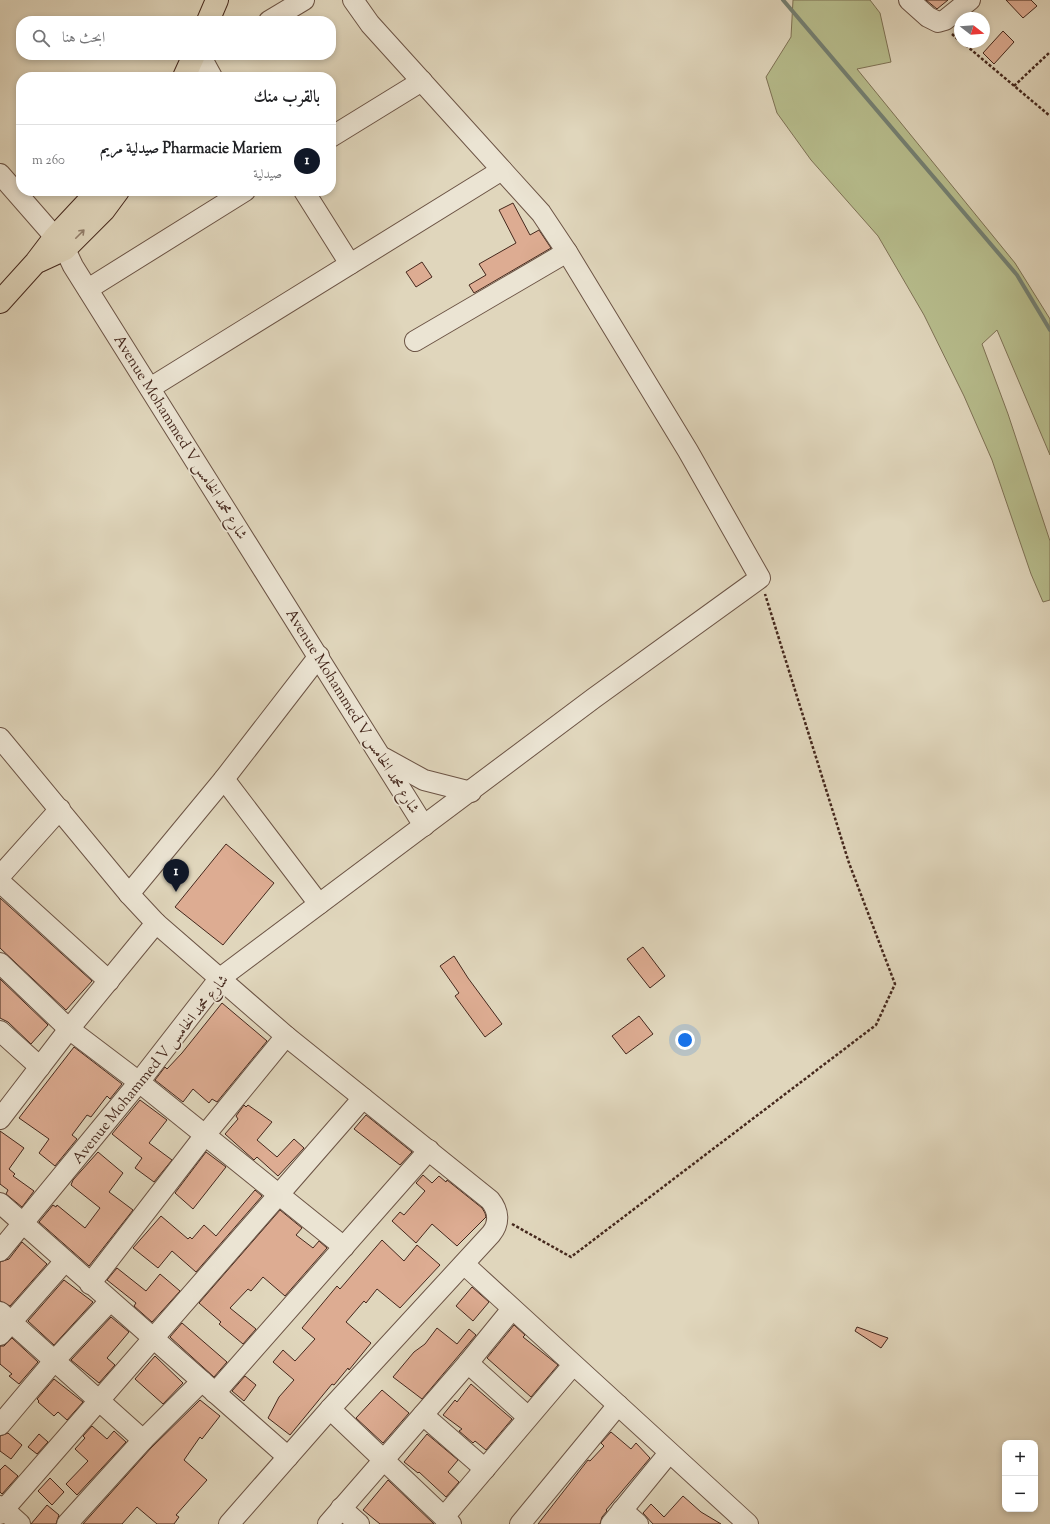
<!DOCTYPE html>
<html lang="ar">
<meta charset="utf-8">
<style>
:root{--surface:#fff;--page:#f2f2f2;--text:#202124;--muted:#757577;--line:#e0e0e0;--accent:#111827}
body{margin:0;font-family:"Sorts Mill Goudy",Amiri,serif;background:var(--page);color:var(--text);direction:rtl}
.controls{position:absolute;right:12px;bottom:12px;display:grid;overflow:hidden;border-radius:8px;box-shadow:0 2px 6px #0003}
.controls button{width:36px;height:36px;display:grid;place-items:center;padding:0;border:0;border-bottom:1px solid var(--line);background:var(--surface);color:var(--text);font:20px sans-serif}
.compass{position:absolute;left:954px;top:12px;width:36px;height:36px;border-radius:50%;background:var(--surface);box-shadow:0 2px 6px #0003;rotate:107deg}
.you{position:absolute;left:685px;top:1040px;width:14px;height:14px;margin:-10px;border:3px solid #fff;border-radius:50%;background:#1a73e8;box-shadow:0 0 0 6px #1a73e833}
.badge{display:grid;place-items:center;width:26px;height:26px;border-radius:50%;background:var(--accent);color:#fff;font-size:13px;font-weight:700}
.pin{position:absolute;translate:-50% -33px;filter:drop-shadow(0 1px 2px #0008)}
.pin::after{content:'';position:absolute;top:21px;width:14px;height:12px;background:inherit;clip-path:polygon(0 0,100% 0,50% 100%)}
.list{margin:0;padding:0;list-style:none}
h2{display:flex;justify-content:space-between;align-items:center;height:52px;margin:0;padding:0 16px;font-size:17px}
h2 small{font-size:13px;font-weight:400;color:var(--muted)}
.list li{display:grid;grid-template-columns:26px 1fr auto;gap:12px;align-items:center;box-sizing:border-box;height:72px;padding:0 16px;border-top:1px solid var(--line)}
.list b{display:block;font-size:15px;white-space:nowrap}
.list p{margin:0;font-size:13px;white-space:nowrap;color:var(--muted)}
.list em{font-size:13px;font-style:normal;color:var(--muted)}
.icon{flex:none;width:22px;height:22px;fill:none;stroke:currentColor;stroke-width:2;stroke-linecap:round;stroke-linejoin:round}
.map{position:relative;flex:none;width:1050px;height:1524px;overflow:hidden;direction:ltr}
.search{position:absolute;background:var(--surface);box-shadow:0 2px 6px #0003;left:16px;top:16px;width:320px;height:44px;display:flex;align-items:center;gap:10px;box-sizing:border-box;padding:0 14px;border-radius:16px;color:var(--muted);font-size:15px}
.panel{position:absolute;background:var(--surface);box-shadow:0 2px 6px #0003;left:16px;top:72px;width:320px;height:124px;border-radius:16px;direction:rtl}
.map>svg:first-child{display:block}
.green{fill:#b7bd8d;stroke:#7e7255}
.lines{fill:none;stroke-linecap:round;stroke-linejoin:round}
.stream{stroke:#748073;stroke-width:4}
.building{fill:#ddac92;stroke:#45281d}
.minor-casing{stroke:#6c5445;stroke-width:22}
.major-casing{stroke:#45281d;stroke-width:24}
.path{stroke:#45281d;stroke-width:2.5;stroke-dasharray:3 2;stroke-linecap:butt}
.minor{stroke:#ebe4d3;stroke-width:20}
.major{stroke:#e0d6bc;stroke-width:22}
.oneway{stroke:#927f6c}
.labels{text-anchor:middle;stroke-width:3.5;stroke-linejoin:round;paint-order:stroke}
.street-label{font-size:15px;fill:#45281d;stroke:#ebe4d3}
</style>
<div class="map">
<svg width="1050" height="1524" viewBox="0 0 1050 1524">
<rect width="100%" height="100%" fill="#e0d6bc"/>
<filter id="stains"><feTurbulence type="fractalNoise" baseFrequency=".005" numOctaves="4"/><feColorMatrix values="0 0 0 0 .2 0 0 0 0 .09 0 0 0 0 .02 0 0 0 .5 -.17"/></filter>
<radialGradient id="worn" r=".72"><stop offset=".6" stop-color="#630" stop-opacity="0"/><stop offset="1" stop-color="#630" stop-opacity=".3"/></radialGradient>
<path class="green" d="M793,0H870L880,13L891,62L857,69L1015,263L1050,319V455L997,330L982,344L1008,414L1050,541V600L1043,602L1031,574L992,460L964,396L924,315L878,236L811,160L777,113L766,77L791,37Z"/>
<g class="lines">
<path class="stream" d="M783,0L1017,275L1050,330"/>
</g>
<g class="building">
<path d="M926,0H948L937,9Z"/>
<path d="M1006,0H1031L1037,6L1023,18Z"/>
<path d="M1003,31L1014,42L994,64L983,53Z"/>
<path d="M513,203L530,235L539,230L551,248L474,293L469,285L486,275L479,264L516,243L499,210Z"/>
<path d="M422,262L432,277L416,287L406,272Z"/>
<path d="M226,844L274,883L223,945L175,907Z"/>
<path d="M0,898L92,981L66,1010L0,948Z"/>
<path d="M643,947L665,976L650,988L627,959Z"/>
<path d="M454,956L468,978L502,1024L485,1037L455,996L459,993L440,966Z"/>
<path d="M0,979L48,1025L31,1044L8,1022L0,1018Z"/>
<path d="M222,1003L267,1041L217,1102L212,1099L209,1103L193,1089L183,1102L155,1080L165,1067L167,1069L182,1053Z"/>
<path d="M639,1016L653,1034L626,1054L612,1036Z"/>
<path d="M74,1047L122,1084L110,1099L107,1096L91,1117L87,1115L72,1135L77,1139L55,1166L39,1153L49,1139L19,1118Z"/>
<path d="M140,1100L167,1120L149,1143L172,1160L154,1182L135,1168L142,1158L112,1134Z"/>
<path d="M244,1105L246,1107L248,1105L272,1122L257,1140L277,1157L294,1139L304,1148L278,1176L257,1157L254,1160L225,1134L238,1119L236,1116Z"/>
<path d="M366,1115L412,1152L400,1165L354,1129Z"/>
<path d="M0,1131L24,1148L9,1169L15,1174L13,1176L34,1191L22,1207L6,1194L8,1190L0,1184Z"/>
<path d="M98,1152L123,1173L109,1192L133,1210L89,1266L39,1222L53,1205L56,1207L57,1205L85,1228L100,1208L71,1185L73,1180Z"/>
<path d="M206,1152L226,1167L193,1209L175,1193Z"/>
<path d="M423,1175L432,1183L439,1176L446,1182L447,1180L482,1208L485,1213L486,1217L457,1246L432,1224L416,1243L392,1221L400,1212L404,1215L425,1191L416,1183Z"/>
<path d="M255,1190L262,1196L196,1272L172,1251L158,1268L133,1248L161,1216L188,1239L190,1237L192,1239L204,1225L216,1236Z"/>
<path d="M280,1210L302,1228L296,1235L313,1248L319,1241L327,1248L285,1296L263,1277L251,1291L248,1289L230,1308L256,1329L243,1344L219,1324L221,1322L199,1303Z"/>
<path d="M382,1240L404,1261L417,1245L440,1265L400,1308L377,1289L366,1303L364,1301L346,1322L371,1343L349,1370L348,1368L334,1385L332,1384L290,1435L268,1418L279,1397L294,1380L273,1362L283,1350L295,1361L315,1339L302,1328L337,1286L340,1289Z"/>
<path d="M22,1242L47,1264L10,1306L0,1301V1262L9,1259Z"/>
<path d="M117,1268L146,1291L160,1274L180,1291L152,1322L134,1306L136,1303L107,1280Z"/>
<path d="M64,1280L93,1302L54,1345L28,1321Z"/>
<path d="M472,1287L489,1302L473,1321L456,1306Z"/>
<path d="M111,1317L129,1332L107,1358L115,1365L99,1383L71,1360Z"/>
<path d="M182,1323L227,1362L214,1377L170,1337Z"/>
<path d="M514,1325L525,1335L523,1337L558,1365L531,1397L487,1358Z"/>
<path d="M857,1327L888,1338L881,1348L855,1331Z"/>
<path d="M437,1328L457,1344L469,1329L476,1335L422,1399L393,1377L414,1352L425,1344Z"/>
<path d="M12,1338L38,1362L19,1384L9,1376L12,1374L0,1364V1346H4Z"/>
<path d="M155,1356L183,1383L163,1404L135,1379Z"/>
<path d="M245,1376L256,1385L244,1401L232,1391Z"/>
<path d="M54,1379L83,1402L67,1420L58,1412L54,1416L38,1402L39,1401L37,1399Z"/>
<path d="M471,1384L512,1419L486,1450L475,1441L473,1443L459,1431L462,1429L443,1415L455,1400L457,1402Z"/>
<path d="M382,1390L409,1413L383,1443L356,1418Z"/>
<path d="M200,1400L220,1416L202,1439L200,1437L184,1460L207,1480L176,1515L179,1517L174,1524H157L137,1507L122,1524H83L151,1448Z"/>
<path d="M92,1426L107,1439L114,1431L126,1442L77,1495L66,1484L88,1461L75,1449L85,1438L83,1436Z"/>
<path d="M611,1432L631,1449L636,1443L650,1458L606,1510L607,1511L602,1517L600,1524H538L588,1460L590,1461L604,1446L601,1443Z"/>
<path d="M8,1433L22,1445L11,1459L0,1451V1436Z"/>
<path d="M39,1434L48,1442L37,1454L28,1447Z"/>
<path d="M427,1434L458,1460L448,1472L459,1482L446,1497L419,1472L418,1473L404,1462Z"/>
<path d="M5,1465L18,1476L2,1494L0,1492V1470Z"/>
<path d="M50,1478L64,1492L52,1505L38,1491Z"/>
<path d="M388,1480L434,1524H380L363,1510Z"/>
<path d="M683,1496L701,1512L721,1524H653L643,1513L651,1504L664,1517Z"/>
<path d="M47,1505L59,1515L56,1524H31Z"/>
</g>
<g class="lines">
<defs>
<g id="minor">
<path d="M909,0L928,17L938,22L945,20L970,0"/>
<path d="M269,21L304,0"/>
<path d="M200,55L212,77"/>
<path d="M331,137L422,81"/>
<path d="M0,174L55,237L65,249L73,266L424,826"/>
<path d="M304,191L350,264"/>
<path d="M88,289L245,191"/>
<path d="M415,341L567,252"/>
<path d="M150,388L502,170"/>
<path d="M0,738L129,894L156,923L286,1036L490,1200C499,1211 500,1223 491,1234L330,1409L229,1524"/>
<path d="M384,758L424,780L471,792"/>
<path d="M224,779L319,904"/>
<path d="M0,876L60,809"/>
<path d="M0,882L109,981"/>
<path d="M129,894L224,779L319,656"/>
<path d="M0,963L69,1029L139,1082L344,1247"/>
<path d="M0,1031L40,1067"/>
<path d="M0,1119L69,1029L156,923"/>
<path d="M0,1203L288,1457"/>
<path d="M0,1251L139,1082L219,979L594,698L760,578L688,451L567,252L541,213L370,24L353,0"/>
<path d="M465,1265L748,1524"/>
<path d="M90,1284L205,1135L286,1036"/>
<path d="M0,1312L143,1440"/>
<path d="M0,1335L65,1261"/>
<path d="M468,1363L528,1417"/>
<path d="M215,1393L429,1150"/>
<path d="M330,1409L451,1524"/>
<path d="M423,1415L485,1469"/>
<path d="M0,1425L54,1361L110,1301"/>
<path d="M0,1506L20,1524"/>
<path d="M341,1508L359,1524"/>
<path d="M622,1510L638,1524"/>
<path d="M0,1514L363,1098"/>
<path d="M444,1517L573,1365"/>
<path d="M67,1524L143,1440L202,1381"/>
<path d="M328,1524L468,1363L512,1309"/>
<path d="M520,1524L618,1405"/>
<path d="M611,1524L669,1453"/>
</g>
<g id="major">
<path d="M208,21L217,0"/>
<path d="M184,77L194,55"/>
<path d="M39,261L65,249L104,210L118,191"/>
<path d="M0,302L36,262L55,237L98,191"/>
</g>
</defs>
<use href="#minor" class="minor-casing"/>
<use href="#major" class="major-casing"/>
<g class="path">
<path d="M952,34L960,41"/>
<path d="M962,42L1050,116"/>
<path d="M1014,86L1050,52"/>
<path d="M512,1224L571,1257L876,1025L895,984L849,863L765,594"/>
</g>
<use href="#minor" class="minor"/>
<use href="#major" class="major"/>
</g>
<defs><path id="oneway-shaft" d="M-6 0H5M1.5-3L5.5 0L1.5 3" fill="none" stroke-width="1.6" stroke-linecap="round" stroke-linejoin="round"/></defs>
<use class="oneway" href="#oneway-shaft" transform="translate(80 234) rotate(-45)"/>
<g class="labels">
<g class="street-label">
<text transform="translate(181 437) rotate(58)" y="5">Avenue Mohammed V شارع محمد الخامس</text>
<text transform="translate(353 711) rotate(58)" y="5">Avenue Mohammed V شارع محمد الخامس</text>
<text transform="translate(150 1069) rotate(-51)" y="5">Avenue Mohammed V شارع محمد الخامس</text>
</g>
</g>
<rect width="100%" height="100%" filter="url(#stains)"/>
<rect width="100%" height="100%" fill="url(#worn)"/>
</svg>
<div class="controls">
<button>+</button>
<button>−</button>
</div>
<svg class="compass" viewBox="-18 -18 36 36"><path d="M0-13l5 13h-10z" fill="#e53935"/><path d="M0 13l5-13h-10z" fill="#757577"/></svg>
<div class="you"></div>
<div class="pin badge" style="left:176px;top:892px">1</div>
<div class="search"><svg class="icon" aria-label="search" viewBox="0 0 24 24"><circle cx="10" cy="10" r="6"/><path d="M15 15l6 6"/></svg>ابحث هنا</div>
<section class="panel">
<h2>بالقرب منك<small></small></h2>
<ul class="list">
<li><span class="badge">1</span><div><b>Pharmacie Mariem صيدلية مريم</b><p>صيدلية</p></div><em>260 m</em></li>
</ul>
</section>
</div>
